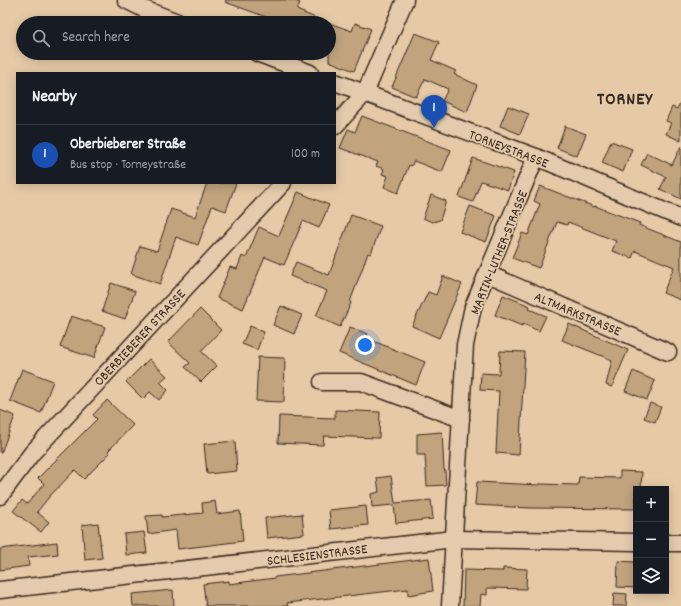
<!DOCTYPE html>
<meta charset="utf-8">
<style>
:root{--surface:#171b24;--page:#242831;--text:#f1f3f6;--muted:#9ea1a6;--line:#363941;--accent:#1f6fb2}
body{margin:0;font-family:Dekko,sans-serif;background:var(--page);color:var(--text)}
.controls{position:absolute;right:12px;bottom:12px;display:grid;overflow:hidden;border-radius:0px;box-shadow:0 2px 10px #0003}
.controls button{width:36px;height:36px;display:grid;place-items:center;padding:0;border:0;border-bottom:1px solid var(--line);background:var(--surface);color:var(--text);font:20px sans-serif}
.you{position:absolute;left:365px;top:345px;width:14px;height:14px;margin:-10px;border:3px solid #fff;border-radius:50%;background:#1a73e8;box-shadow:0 0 0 6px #1a73e833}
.badge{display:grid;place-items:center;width:26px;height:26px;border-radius:50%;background:var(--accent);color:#fff;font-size:13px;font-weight:700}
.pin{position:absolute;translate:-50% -33px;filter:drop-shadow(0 1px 2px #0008)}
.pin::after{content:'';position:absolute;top:21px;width:14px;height:12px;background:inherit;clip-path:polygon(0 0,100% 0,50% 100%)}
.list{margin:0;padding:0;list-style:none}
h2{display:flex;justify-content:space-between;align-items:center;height:52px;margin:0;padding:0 16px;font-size:17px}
h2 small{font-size:13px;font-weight:400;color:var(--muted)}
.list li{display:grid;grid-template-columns:26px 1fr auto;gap:12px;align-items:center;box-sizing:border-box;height:60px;padding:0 16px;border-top:1px solid var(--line)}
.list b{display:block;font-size:15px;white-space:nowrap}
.list p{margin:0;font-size:13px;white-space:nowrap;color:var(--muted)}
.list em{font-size:13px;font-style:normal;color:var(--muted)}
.icon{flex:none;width:22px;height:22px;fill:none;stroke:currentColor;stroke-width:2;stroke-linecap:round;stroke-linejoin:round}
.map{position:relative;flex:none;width:681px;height:606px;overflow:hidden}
.search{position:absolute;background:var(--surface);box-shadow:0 2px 10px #0003;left:16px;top:16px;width:320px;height:44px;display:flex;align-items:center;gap:10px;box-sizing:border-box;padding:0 14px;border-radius:22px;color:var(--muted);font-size:15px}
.panel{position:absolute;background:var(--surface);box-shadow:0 2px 10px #0003;left:16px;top:72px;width:320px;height:112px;border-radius:0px}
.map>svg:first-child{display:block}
.building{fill:#c1a47e;stroke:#3b2a1e}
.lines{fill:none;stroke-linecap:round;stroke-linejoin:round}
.minor-casing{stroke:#3b2a1e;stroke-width:19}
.minor{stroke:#e5cbad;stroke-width:16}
.labels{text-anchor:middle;stroke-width:3.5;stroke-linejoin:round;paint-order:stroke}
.street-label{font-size:14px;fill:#3b2a1e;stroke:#e5cbad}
.district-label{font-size:18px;font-weight:bold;letter-spacing:1px;fill:#3b2a1e;stroke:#e5cbad}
</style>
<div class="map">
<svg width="681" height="606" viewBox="0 0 681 606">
<rect width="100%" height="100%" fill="#e6caa7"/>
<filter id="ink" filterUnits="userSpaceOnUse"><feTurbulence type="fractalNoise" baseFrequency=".025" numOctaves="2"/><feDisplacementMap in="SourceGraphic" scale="8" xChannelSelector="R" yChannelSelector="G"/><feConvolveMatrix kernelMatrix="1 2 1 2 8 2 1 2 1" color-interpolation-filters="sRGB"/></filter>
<g filter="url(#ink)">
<g class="building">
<path d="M226,0H292L300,3L297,10L327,23H283L225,2Z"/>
<path d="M329,23L352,31L355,23L371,29L354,71L329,61Z"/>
<path d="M415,33L439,42L431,60L456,71L454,74L477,85L467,112L442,101L448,89L425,79L416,97L392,87Z"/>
<path d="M681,101V141L666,134L671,123L666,121L672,107L677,109Z"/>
<path d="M508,106L529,114L520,134L500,126Z"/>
<path d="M362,116L451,150L442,172L414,161L411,166L409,165L398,193L384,187L388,176L382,174L384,169L376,166L378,162L340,148L348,129L355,132Z"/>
<path d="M565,126L586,134L577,156L557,148Z"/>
<path d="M611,141L632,149L623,172L602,163Z"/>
<path d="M681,146V199L660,189L666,177L641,165L647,153L672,165Z"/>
<path d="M473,158L514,172L508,190L481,181L473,202L459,197Z"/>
<path d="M207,183H236L226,211L212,206L198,245L176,237L160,284L131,274L140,246L157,251L171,209L195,217Z"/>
<path d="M540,186L595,207V206L640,223L639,225L681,242V300L663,293L674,267L635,251L632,258L612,251L616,241L568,222L567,225L557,222L539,268L512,258L522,233L528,235L540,204L534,201Z"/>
<path d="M298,192L329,205L319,228L303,221L284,265L265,257L243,309L217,298L230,267L237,269L242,256L246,258L259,227L279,236Z"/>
<path d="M431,195L446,201L440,220L432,222L423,218Z"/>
<path d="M470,206L496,216L486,242L460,232Z"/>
<path d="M351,215L381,226L371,254L368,253L350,302L351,303L340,327L316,316L327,291L290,276L296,262L329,275Z"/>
<path d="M443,276L462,284L439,338L412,326L428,292L436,295Z"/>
<path d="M111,283L135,291L125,319L102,311Z"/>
<path d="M503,295L530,306L529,309L546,316L539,331L523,324L522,326L495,315Z"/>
<path d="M281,306L302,315L294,334L273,325Z"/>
<path d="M200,309L221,330L201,351L217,366L201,382L185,367L190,363L168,342Z"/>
<path d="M71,316L105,327L94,358L60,347Z"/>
<path d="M569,324L628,350L612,387L606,385L612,360L562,340Z"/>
<path d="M250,326L264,332L257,350L242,344Z"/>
<path d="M350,327L368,334L366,338L425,362L416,385L339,353Z"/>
<path d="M500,351L525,352L519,455L496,453L499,391L480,390L481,373L499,374Z"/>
<path d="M258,357L285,358L284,402L256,401Z"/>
<path d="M149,359L167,376L160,382L168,390L159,400L150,392L143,399L126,382Z"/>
<path d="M22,369L53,381L41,413L10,401Z"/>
<path d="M633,371L655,381L647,400L625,391Z"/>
<path d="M107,400L133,425L108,451L110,453L84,479L75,470L49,497L37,512L49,522L41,532L13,511L22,500L27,504L44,484L38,478L97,419L93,415Z"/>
<path d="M650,403L661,407L655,422L644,418Z"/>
<path d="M0,410L15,416L1,453H0Z"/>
<path d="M335,410L380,412L379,438L324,436L323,445L278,443L279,416L335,418Z"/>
<path d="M442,432L444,470H445L446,485L427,486L425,455H417V434Z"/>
<path d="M235,441L237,471L207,474L204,444Z"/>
<path d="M620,471L642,472L641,489H636V509L530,508L475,505L477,482L539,485V484L578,485L579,477L620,478Z"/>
<path d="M391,476L395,503L431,500L433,519L396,523L394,505L372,507L371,494L379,492L377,478Z"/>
<path d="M215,501L217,514L240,511L243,541L178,549L176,530L148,534L146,516L162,515V517L203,513L202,503Z"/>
<path d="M366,506L368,525L331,529L329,510Z"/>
<path d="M302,514L304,534L267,538L265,518Z"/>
<path d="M98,523L102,558L85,560L82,525Z"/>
<path d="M144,532L147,553L126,555L124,534Z"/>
<path d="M57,542L58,554L28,557L29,566L0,570V549Z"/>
<path d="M429,558L433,591L408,595V589L287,603L288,606H206L203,584L229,581V584L275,578V577Z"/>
<path d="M618,561L636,562V588L617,587Z"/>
<path d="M503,568L527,569L526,589L487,588V595L481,594L480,606H463L464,570L503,571Z"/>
<path d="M173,590L174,606H133L132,594Z"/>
<path d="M614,593L627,594L626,606H613Z"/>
</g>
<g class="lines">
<defs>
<g id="minor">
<path d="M126,0L144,9L180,23"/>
<path d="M257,53L310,73"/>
<path d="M335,82L536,157L681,218"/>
<path d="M335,126L365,93L405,0"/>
<path d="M488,274L668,352"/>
<path d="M322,382H361L461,419"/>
<path d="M0,496L32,453L283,183"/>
<path d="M666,543H681"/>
<path d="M0,590L454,539L636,542"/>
<path d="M450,606L465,345L473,307L536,157"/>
</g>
</defs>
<use href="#minor" class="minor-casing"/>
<use href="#minor" class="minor"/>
</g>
</g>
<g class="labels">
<g class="street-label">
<text transform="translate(509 148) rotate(21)" y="5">TORNEYSTRASSE</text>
<text transform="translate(498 252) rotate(-68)" y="5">MARTIN-LUTHER-STRASSE</text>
<text transform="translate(578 313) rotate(23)" y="5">ALTMARKSTRASSE</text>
<text transform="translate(139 337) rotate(-47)" y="5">OBERBIEBERER STRASSE</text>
<text transform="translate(317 554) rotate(-7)" y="5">SCHLESIENSTRASSE</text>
</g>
<g class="district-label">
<text x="625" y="104">TORNEY</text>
</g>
</g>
</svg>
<div class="controls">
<button>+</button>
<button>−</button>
<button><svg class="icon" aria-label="layers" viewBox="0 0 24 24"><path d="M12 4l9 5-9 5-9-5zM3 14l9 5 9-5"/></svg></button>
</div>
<div class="you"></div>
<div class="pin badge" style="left:434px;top:128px;background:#1a4fb4">1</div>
<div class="search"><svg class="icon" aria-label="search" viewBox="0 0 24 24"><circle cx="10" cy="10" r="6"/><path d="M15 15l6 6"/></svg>Search here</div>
<section class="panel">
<h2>Nearby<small></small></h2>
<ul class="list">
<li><span class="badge" style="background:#1a4fb4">1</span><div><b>Oberbieberer Straße</b><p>Bus stop · Torneystraße</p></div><em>100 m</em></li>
</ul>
</section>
</div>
